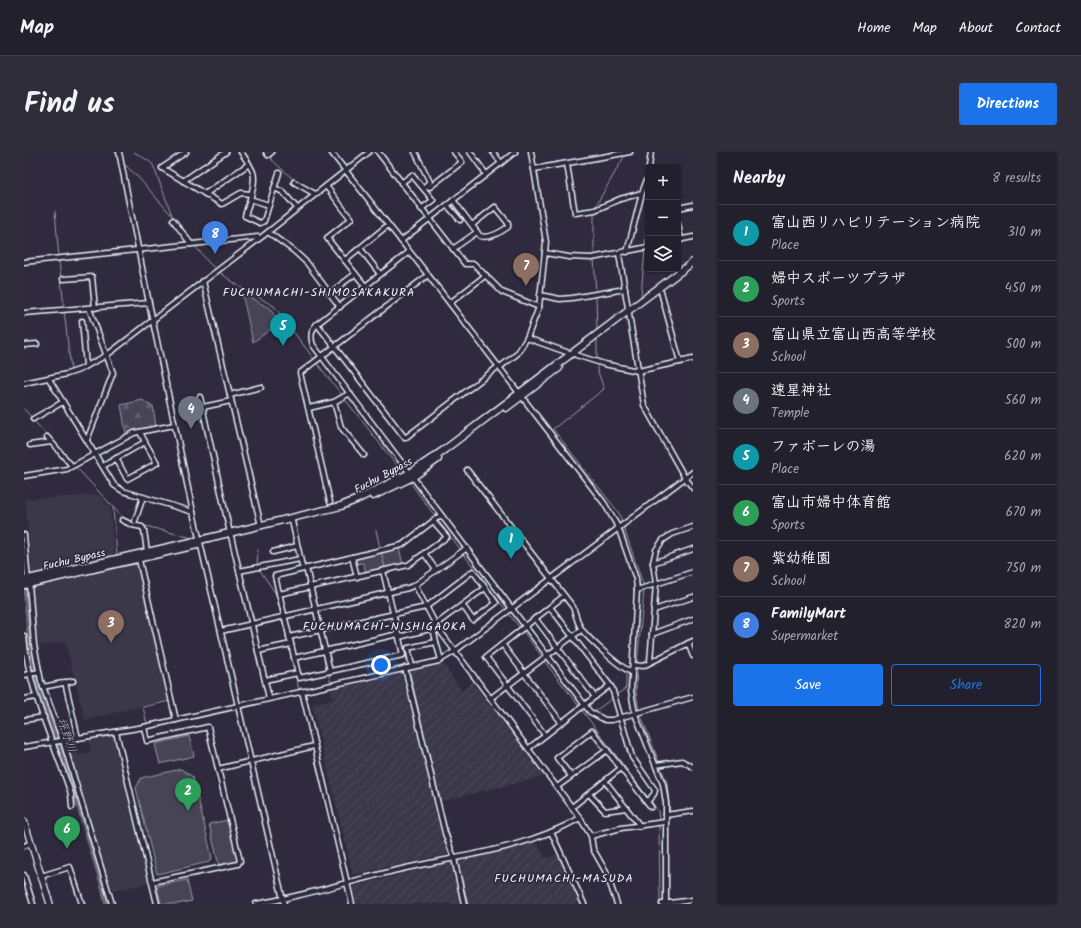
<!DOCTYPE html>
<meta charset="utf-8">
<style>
:root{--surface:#23202e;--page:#2f2d3a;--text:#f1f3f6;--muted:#a3a3aa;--line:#403e4a;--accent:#1a73e8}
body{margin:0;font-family:Kalam,"Klee One",sans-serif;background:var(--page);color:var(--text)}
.controls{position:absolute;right:12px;top:12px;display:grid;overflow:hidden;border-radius:4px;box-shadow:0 1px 3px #0004}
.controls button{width:36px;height:36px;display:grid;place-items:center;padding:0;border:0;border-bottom:1px solid var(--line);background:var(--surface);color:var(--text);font:20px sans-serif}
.you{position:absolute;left:357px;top:513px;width:14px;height:14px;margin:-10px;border:3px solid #fff;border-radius:50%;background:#1a73e8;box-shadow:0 0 0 6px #1a73e833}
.badge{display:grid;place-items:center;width:26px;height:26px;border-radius:50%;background:var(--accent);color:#fff;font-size:13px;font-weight:700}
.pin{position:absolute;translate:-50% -33px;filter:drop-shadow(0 1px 2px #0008)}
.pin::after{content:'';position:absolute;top:21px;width:14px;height:12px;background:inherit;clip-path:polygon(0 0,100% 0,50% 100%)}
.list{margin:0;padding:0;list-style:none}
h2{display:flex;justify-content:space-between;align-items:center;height:52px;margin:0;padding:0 16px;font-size:17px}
h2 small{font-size:13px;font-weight:400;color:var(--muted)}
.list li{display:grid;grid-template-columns:26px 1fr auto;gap:12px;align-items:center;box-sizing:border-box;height:56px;padding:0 16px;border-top:1px solid var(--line)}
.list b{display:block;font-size:15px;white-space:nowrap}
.list p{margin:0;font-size:13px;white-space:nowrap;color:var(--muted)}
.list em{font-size:13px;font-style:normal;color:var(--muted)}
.actions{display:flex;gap:8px;padding:12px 16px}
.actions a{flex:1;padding:9px 0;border:1px solid var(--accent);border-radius:4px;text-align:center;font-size:14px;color:var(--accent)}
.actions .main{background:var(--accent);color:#fff}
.icon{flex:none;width:22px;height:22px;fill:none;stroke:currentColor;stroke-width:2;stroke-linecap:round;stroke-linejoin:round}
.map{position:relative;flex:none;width:669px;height:752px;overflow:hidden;border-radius:4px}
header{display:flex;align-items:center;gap:24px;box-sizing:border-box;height:56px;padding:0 20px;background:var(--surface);border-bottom:1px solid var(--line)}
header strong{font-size:19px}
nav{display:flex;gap:22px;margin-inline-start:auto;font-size:14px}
.intro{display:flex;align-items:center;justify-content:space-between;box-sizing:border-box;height:96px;padding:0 24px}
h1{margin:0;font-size:28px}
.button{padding:10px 18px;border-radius:4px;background:var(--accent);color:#fff;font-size:14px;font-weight:700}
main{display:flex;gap:24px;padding:0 24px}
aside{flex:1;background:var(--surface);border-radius:4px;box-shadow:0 1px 3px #0004}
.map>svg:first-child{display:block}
.built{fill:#3b3749}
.industrial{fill:url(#industrial-furrows)}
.forest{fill:url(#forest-firs);stroke:#979aa6}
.green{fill:#464455;stroke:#979aa6}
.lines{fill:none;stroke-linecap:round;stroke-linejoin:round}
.stream{stroke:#9c9fab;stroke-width:1}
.river{stroke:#696978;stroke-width:6}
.minor-casing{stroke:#e8f1f8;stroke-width:7}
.major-casing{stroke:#e8f1f8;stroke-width:8}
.highway-casing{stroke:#e8f1f8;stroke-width:9}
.minor{stroke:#2f2a3d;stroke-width:4}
.major{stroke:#2f2a3d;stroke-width:5.5}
.highway{stroke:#2f2a3d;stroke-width:6}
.labels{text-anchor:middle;stroke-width:3.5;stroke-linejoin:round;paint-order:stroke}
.street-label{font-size:11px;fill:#e8f1f8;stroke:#2f2a3d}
.neighbourhood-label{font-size:12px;letter-spacing:1px;fill:#e8f1f8;stroke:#2f2a3d}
.water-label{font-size:12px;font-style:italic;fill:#afb4be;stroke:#2f2a3d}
</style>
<header>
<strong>Map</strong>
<nav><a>Home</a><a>Map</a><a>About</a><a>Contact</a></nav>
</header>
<div class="intro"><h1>Find us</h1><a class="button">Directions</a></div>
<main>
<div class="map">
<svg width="669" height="752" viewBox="0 0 669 752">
<defs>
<pattern id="industrial-furrows" width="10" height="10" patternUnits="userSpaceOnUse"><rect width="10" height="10" fill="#3b3749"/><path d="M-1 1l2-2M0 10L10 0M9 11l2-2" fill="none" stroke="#4e4b5b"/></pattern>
<pattern id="forest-firs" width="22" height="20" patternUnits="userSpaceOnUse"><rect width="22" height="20" fill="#464455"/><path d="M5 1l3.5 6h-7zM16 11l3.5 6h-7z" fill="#615f6e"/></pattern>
</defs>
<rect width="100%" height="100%" fill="#2f2a3d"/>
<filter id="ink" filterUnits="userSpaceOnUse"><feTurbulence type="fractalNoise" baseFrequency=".025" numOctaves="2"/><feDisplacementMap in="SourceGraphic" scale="8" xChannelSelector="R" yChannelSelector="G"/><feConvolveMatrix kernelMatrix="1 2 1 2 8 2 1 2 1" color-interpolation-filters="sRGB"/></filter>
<g filter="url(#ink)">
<g class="built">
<path d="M75,343L86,356L90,404L8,422L1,347Z"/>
<path d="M113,412L145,548L61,568L41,489L15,494L7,436Z"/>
<path d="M92,582L127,731L86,739L40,591H44L56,603L67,601L64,587Z"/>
</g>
<g class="industrial">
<path d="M419,511L438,539L448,530L521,624L410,651L423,702L329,723L288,552L309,547L306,537Z"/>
<path d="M511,689L522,707L533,702L557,752H332L328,735L405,715Z"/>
</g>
<path class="forest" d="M119,248L123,252L129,254L132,275L110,278L102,282L97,253Z"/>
<g class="green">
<path d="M218,141L245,156L256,171L229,190Z"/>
<path d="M375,395L379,413L342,421L339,411L332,412L331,408L332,405Z"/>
<path d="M165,584L170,604L136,612L131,592Z"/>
<path d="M157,617L169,625L188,706L185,710L133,722L112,636L117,626Z"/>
<path d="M204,668L213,707L212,710L195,714L185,672Z"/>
<path d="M163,728L168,749L153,752H137L133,734Z"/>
</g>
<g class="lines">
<g class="stream">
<path d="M91,0L94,4"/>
<path d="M110,0L125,9L129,13L148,63"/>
<path d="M246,3L248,8L269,27"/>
<path d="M99,11L113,24L151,67"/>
<path d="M627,15L628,8"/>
<path d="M570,57L601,3"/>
<path d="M31,59L35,106"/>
<path d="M570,60V103"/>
<path d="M154,72L168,90"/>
<path d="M171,94L185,111L193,118"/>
<path d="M621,94L624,60"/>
<path d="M570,106L572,141"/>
<path d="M35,109L40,155"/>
<path d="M195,120L216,135L250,154L290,207"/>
<path d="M572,144L573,179"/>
<path d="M617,144L621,97"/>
<path d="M40,158L47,218"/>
<path d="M573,186V207"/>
<path d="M292,210L318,243"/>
<path d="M573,212V217L580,237L529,277L595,361L598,370"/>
<path d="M320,246L374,315"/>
<path d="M0,257L8,266"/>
<path d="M10,269L24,284"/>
<path d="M52,315L100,367L110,371L168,386"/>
<path d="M388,333L411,364"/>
<path d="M89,356L93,404"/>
<path d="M413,367L437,398"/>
<path d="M599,373L620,435"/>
<path d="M352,378L356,396"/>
<path d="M357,399L361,416"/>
<path d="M438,400L482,458"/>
<path d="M233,414L234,398"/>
<path d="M95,415L114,412L123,452"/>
<path d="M235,417L252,442L257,463"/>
<path d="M280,419L284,433"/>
<path d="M285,436L289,456"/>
<path d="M367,442L371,460"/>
<path d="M290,460L294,478"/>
<path d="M484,461L496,476"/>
<path d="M372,464L377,484"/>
<path d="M258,467L264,491"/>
<path d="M498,478L519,506"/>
<path d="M295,481L299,497"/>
<path d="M378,487L384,515"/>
<path d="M265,494L271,520"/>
<path d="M300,500L304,519"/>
<path d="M520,509L555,554"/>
<path d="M613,512L620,438"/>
<path d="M613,516L612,540L615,558"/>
<path d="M385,518L421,669L432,705"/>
<path d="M305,522L306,529"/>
<path d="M272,523L275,539"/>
<path d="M276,542L289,594"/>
<path d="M592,543L602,536V522"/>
<path d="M557,557L625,647"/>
<path d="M570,560L590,545"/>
<path d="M616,561L635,610"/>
<path d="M123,572L119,555L146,549"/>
<path d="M289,597L321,730"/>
<path d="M636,613L643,631L646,661"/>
<path d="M627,649L634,659L635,669"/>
<path d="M635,673L636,752"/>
<path d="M433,708L444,752"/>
<path d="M321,733L326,752"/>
</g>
<path class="river" d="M0,418L7,498L13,530L49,633L80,737L83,752"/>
<defs>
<g id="minor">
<path d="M95,0L125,151L169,360L260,752"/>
<path d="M162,0L138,16L198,52L217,41L226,42"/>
<path d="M217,0C221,6 226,13 229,20C233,30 224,53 221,64L236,71L240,69L255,21"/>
<path d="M242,0L244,3L248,0"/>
<path d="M307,0L404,123L580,351L594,375L612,427L613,438L607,539L611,562L639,632L642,651V752"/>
<path d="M354,0L441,112H450L478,140L515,155"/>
<path d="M391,0L406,30L401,34"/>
<path d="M446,0L462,22"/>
<path d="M469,0L477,11"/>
<path d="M543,12L551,61L571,58L596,47L618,41"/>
<path d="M625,15L627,0"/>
<path d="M510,17L606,0"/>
<path d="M159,29L202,0"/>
<path d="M270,30L291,42"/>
<path d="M377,31L388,23L409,48L397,57"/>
<path d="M302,34L327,67L303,86L342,135"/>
<path d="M402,34L406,35L438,10L430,0"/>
<path d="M250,36L259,40L273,56"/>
<path d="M181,42L225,12"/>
<path d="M226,47L245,53"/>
<path d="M429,48L456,84C465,87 477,80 484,75V71L471,55L448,73"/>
<path d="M423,53L436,68"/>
<path d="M654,56L669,53"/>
<path d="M149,68L167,92"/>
<path d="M654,72L657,88"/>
<path d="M244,80L270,99L283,111L316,155"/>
<path d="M654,88L669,85"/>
<path d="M377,89L491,0"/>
<path d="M336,96L356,122"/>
<path d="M429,97L453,80"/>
<path d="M385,100L293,172C287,178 286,185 289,193L566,560L581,568H588L669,545"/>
<path d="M603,100L618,41L624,25"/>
<path d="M521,101L545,105L568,106L624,95"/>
<path d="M595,102L620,253L661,326L669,336"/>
<path d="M321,108L364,73"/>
<path d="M0,110L234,85"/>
<path d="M39,127L68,125L71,156"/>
<path d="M179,129L237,374"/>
<path d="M637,140L656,210"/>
<path d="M306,141L331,122"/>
<path d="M516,143L536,147L548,146L601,137"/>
<path d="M426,151L462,123"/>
<path d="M0,161L125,151"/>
<path d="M58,169L62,214"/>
<path d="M293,172L381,286L475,214"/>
<path d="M503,186L548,202"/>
<path d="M0,193L13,192"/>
<path d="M552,203L580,212L614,219L669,207"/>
<path d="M476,215L493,202L503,186L515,155L522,90L507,0"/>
<path d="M25,227L90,333L99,339L169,360"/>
<path d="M0,231L43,222L55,218L83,203L244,80L345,0"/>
<path d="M206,243L237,235"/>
<path d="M176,245L206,381"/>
<path d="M310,250L317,275L340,303"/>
<path d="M179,255L207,249"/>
<path d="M285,256L310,250L326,241"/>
<path d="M9,267L39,250"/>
<path d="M23,285L48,314"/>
<path d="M63,288L89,221L65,156"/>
<path d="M6,293L27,290"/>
<path d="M92,306L103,327L133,311L121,290"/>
<path d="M79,314L121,290L116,280"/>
<path d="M443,318L549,455C552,463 554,473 558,478C566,488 597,517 608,520"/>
<path d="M0,324L43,317L110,281L150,273"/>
<path d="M306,350L276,221L404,123"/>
<path d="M98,368L108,373L118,375L120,378L123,400"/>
<path d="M111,369L119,345"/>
<path d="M268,369L278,414"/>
<path d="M0,383L4,428"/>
<path d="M207,384L245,546"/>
<path d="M249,400L273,394"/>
<path d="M400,401L412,418"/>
<path d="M328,405L333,425"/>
<path d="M115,408L152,568"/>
<path d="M629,411L669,397"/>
<path d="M282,416L306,519"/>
<path d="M215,419L276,407"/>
<path d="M359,419L379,503L275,526L251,424L378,393L417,363"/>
<path d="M5,432L10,493L17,529L39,589L88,752"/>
<path d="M391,433L413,475L556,666L567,684L569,697L582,720L593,752"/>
<path d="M613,438L669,420"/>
<path d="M255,442L384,413L423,385L409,369"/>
<path d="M526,455L588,536L608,605L631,638L630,642L623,650"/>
<path d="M630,458L669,445"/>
<path d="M511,466L571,545"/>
<path d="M411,473L461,436"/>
<path d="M409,476L412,490"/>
<path d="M197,479L384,436L391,433L443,396"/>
<path d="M628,482L669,467"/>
<path d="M0,484C4,536 27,584 44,633L47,642L48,655"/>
<path d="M265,485L402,455L449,419L472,451L449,468L439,454"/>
<path d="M375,485L413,475"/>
<path d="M664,491L669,504"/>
<path d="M478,492L537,570"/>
<path d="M234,499L267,492"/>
<path d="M270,506L374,482"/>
<path d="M626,510L632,432L629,411L632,398L639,388L648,382L669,375"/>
<path d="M609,513L619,514L669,489"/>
<path d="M388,514L384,496L412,490L417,508"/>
<path d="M381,516L421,681L430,706L440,752"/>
<path d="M0,523L15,520"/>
<path d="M241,528L274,521"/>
<path d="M41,530L54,586"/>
<path d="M19,535L49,529"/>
<path d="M278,539L328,752"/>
<path d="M467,546L557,478"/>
<path d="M0,547L12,545"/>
<path d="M0,568L20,565"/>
<path d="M120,575L123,589L184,575L216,709L214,712L128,730"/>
<path d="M92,580L133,752"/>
<path d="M521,583L462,505L540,444"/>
<path d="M0,595L120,575L415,509L431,499L669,320"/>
<path d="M505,596L586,533"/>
<path d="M632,613L658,609L669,615"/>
<path d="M194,617L290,594"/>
<path d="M547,624L533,606L568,579L627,655"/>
<path d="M581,629L616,674"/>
<path d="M533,635L583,598"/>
<path d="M565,642L581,659L602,656"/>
<path d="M548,655L597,616"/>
<path d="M642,663L669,659"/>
<path d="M527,680L560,752"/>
<path d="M567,684L597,676L641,670"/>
<path d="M0,694L7,691"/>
<path d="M0,723L9,752"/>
<path d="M17,724L46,715L58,752"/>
<path d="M232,752C283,744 332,727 382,716C441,703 504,696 556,666"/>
<path d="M638,752L669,748"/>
</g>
<path id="major" d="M0,669L26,752"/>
<g id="highway">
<path d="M482,256L535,216"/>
<path d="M349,344L389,325L414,307"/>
<path d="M0,428L176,388L317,354L334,347L386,321L420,298L669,110"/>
<path d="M0,433L173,393"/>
</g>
</defs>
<use href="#minor" class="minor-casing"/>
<use href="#major" class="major-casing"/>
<use href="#highway" class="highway-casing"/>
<use href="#minor" class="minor"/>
<use href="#major" class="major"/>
<use href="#highway" class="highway"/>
</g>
</g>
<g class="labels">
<g class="street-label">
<text transform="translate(359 323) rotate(-28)" y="4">Fuchu Bypass</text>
<text transform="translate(50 407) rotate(-13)" y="4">Fuchu Bypass</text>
</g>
<g class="neighbourhood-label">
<text x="295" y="144">FUCHUMACHI-SHIMOSAKAKURA</text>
<text x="361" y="478">FUCHUMACHI-NISHIGAOKA</text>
<text x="540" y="730">FUCHUMACHI-MASUDA</text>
</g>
<g class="water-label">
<text transform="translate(43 583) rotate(71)" y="4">坪野川</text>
</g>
</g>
</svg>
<div class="controls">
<button>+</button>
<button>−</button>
<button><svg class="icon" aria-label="layers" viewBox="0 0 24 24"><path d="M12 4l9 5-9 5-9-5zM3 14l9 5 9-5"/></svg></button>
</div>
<div class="you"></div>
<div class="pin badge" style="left:487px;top:407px;background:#0f9aa8">1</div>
<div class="pin badge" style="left:164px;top:659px;background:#2e9e5b">2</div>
<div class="pin badge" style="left:87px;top:491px;background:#8d6e63">3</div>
<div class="pin badge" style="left:167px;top:277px;background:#6b7280">4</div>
<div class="pin badge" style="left:259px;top:194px;background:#0f9aa8">5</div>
<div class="pin badge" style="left:43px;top:697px;background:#2e9e5b">6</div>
<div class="pin badge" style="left:502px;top:134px;background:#8d6e63">7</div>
<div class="pin badge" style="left:191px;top:102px;background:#3f7fe0">8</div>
</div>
<aside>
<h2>Nearby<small>8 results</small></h2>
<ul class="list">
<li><span class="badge" style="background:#0f9aa8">1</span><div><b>富山西リハビリテーション病院</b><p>Place</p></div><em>310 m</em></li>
<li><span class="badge" style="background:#2e9e5b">2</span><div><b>婦中スポーツプラザ</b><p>Sports</p></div><em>450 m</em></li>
<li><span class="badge" style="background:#8d6e63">3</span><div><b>富山県立富山西高等学校</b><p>School</p></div><em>500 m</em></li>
<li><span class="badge" style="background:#6b7280">4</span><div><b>速星神社</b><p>Temple</p></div><em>560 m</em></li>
<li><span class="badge" style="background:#0f9aa8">5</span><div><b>ファボーレの湯</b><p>Place</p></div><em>620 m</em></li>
<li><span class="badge" style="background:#2e9e5b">6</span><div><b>富山市婦中体育館</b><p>Sports</p></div><em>670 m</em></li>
<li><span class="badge" style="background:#8d6e63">7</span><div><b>紫幼稚園</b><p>School</p></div><em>750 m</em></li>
<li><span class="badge" style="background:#3f7fe0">8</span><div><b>FamilyMart</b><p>Supermarket</p></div><em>820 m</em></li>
</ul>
<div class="actions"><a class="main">Save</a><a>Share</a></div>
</aside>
</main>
